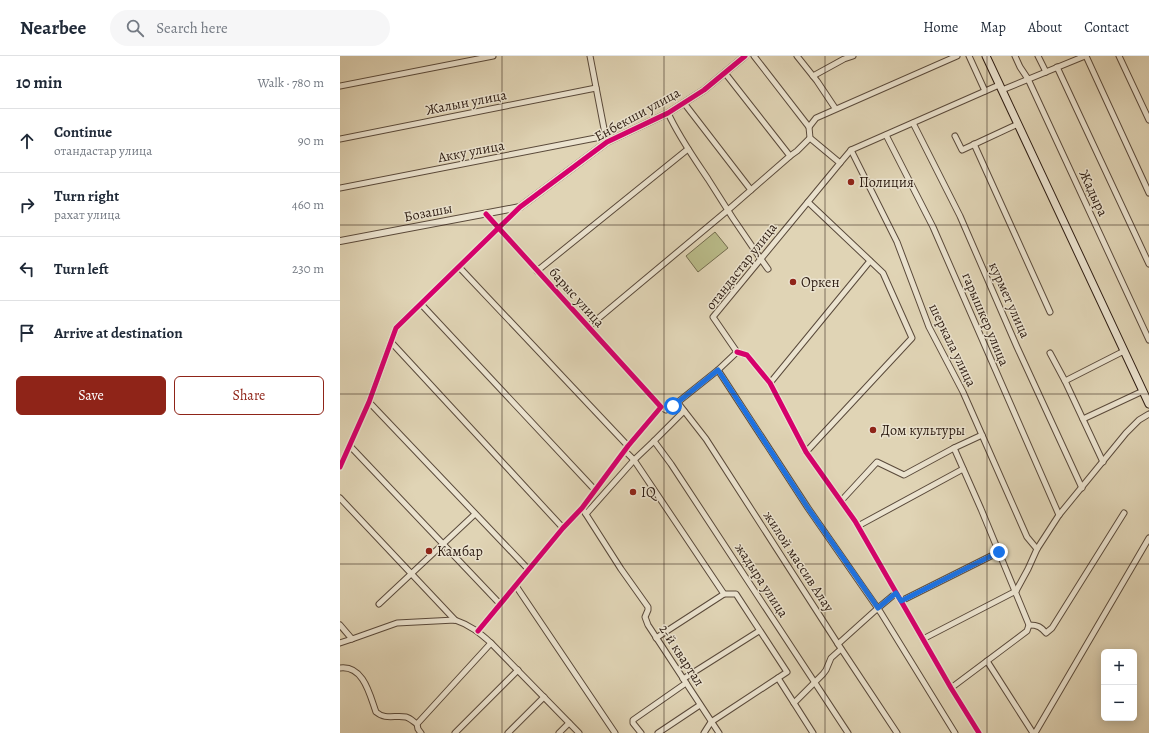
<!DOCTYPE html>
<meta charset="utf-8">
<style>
:root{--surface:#fff;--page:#f6f6f7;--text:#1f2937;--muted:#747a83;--line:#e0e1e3;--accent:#8f2418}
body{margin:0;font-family:Alegreya,serif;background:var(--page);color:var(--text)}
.controls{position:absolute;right:12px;bottom:12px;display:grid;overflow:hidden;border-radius:6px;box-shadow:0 2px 10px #0003}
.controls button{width:36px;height:36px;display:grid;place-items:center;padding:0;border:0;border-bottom:1px solid var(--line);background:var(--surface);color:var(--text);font:20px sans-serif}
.stop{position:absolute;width:12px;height:12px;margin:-9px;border:3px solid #1a73e8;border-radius:50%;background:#fff}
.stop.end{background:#1a73e8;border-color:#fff;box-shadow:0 1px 4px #0008}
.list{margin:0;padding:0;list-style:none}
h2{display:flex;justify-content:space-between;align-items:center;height:52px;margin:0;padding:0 16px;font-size:17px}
h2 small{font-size:13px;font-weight:400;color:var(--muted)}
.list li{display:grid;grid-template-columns:26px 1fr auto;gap:12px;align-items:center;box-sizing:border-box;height:64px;padding:0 16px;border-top:1px solid var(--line)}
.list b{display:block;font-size:15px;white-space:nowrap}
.list p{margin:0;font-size:13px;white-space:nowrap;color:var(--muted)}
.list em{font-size:13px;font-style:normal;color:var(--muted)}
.actions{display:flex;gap:8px;padding:12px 16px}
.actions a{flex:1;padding:9px 0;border:1px solid var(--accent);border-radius:6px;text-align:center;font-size:14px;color:var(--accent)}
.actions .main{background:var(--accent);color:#fff}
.icon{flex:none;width:22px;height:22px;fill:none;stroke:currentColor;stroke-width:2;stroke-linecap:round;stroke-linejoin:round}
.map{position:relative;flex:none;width:809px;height:677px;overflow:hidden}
header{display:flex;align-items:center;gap:24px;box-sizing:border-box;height:56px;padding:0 20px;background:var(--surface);border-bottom:1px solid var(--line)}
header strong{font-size:19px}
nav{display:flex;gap:22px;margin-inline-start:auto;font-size:14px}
.search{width:280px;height:36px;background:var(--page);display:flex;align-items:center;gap:10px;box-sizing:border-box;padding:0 14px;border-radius:22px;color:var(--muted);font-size:15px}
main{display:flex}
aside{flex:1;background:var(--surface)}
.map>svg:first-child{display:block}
.green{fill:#b9bb89;stroke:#736c4e}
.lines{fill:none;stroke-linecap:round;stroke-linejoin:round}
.minor-casing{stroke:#5a4a3b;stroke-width:7}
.tertiary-casing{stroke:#5a4a3b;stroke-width:8}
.secondary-casing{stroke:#2d1c12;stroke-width:9}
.minor{stroke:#ebe3cf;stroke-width:5}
.tertiary{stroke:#ebe3cf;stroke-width:6}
.secondary{stroke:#ebe3cf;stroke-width:7}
.cycleway-casing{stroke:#ebe3cf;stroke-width:8}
.cycleway{stroke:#d6006c;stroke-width:5}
.route{stroke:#1a73e8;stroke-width:5}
.grid{fill:none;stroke:#2d1c12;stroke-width:1;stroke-opacity:0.55}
.poi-dot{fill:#8f2418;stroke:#ebe3cf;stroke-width:1.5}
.labels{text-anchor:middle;stroke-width:3;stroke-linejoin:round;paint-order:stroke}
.street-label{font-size:14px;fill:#2d1c12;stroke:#ebe3cf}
.poi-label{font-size:14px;fill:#2d1c12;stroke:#ebe3cf;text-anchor:start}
</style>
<header>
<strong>Nearbee</strong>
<div class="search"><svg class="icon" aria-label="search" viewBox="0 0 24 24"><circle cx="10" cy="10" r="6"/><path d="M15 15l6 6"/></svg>Search here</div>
<nav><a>Home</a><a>Map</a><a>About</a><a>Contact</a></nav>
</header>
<main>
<aside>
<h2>10 min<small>Walk · 780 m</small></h2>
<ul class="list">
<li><svg class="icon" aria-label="ahead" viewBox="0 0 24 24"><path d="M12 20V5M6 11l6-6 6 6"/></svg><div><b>Continue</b><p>отандастар улица</p></div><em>90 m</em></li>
<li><svg class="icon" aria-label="right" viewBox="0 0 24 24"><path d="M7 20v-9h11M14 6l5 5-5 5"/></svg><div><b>Turn right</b><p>рахат улица</p></div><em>460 m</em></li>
<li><svg class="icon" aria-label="left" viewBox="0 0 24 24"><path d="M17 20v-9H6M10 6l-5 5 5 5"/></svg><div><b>Turn left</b></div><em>230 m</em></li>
<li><svg class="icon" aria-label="arrive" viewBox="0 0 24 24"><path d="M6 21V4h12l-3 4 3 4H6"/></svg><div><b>Arrive at destination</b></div></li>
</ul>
<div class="actions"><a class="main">Save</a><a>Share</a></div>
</aside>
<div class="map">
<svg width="809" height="677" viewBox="0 0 809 677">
<rect width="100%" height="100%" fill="#e0d4b5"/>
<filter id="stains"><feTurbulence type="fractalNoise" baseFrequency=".005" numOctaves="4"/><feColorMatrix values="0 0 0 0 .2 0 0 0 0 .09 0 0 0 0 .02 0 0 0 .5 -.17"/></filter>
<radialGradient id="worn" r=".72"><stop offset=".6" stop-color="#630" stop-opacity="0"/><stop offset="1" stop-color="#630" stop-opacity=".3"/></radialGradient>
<path class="green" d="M375,176L388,192L358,216L346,200Z"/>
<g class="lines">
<defs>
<g id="minor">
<path d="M250,0L266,83"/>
<path d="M414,0L469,71"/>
<path d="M457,0L477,25L495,52"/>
<path d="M617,0L476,62L469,71L470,82L500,107L511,94L659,29"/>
<path d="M629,0L645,35"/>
<path d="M675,0L680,11L688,23L809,284"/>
<path d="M698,0L706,16"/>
<path d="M746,0L809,137"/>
<path d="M779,0L809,64"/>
<path d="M717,11L809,208"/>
<path d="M385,17L450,100"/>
<path d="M473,20L504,3L513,0"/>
<path d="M0,30L153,0"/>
<path d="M662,34L745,0"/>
<path d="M344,47L411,134"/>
<path d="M328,57C339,81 354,102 368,123C387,154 407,184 428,213"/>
<path d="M573,67L620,160L677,291L742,432"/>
<path d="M546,79L593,171L719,459"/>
<path d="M615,80L622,94L678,68"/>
<path d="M0,83L256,32"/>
<path d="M634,88L710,256"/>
<path d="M511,94L557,186L589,271L623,336L642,379L687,481L697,493"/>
<path d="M0,132L266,80"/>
<path d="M119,211L288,390"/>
<path d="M197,215L348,93"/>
<path d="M81,248L255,434"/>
<path d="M248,271L388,154L450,100L457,95L470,82"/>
<path d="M51,286L223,472"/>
<path d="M397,296L407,299L430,327L466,396L515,465L611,632L639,677"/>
<path d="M710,297L725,325L763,406"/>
<path d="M378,314L468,452L541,557L615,677"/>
<path d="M725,325L784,295"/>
<path d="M430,327L530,205"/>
<path d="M29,346L188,513"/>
<path d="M338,347L366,383L498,588L557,677"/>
<path d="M321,351L326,354L333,350L378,314L397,296L373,261L500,107"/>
<path d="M344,355L314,385L331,408L508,677"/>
<path d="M743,363L803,335"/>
<path d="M10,390L160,548"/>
<path d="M285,395L294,404L384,538H396L447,616L371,666L364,677"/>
<path d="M466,396L572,282L543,217L468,146"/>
<path d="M0,411L29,346L56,272L180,151"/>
<path d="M0,442L115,564"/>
<path d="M501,445L537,406L564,419L614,392L642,379"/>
<path d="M242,452L281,513L308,551V554L305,561L308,569L379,677"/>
<path d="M246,458L294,404L314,385"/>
<path d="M518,470L623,413"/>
<path d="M176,530L275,677"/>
<path d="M676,535L688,513L697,493L719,459L786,377L799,364L809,358"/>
<path d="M561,545L659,496"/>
<path d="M39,548L135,458"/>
<path d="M0,569L12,583L57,567L115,564C130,569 140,577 151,587L239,677"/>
<path d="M689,569C698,569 701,571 706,577L712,572L784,457"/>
<path d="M138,575L223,472L242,452L288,390L321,351L146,158"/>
<path d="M316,582L384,538"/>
<path d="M583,583L676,535"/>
<path d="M0,587L12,583"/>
<path d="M498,588L538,552L556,537"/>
<path d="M647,605L693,677"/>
<path d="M0,612C24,609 30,640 36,656C45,664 55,659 66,661C70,662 74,666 77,668"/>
<path d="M438,622L473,677"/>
<path d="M343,623L419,575"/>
<path d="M611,632L687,575L689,569L641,453L614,392"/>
<path d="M454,647L483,618L486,614L491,602L501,593"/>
<path d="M81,677L78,673L77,668L151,587"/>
<path d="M115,677L178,614"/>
<path d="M168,677L204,641"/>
<path d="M219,677L229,667"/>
<path d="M301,677L293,667V664L346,627"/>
<path d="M318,677L360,649"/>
<path d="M695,677L809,482"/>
</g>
<path id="tertiary" d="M0,185L180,151L267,86L328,57L364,34L405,0"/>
<path id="secondary" d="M646,0L809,348"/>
</defs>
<use href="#minor" class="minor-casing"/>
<use href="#tertiary" class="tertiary-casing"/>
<use href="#secondary" class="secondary-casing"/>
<use href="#minor" class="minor"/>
<use href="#tertiary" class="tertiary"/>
<use href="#secondary" class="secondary"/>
<defs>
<g id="cycleway">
<path d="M397,296L407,299L430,327L466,396L515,465L611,632L639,677"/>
<path d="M0,411L29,346L56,272L180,151L267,86L328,57L364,34L405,0"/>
<path d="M138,575L223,472L242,452L288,390L321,351L146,158"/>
</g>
</defs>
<use href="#cycleway" class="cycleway-casing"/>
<use href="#cycleway" class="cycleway"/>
</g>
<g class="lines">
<path class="route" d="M333,350L378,314L468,452L538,552L556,537L561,545L659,496"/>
</g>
<path class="grid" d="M162,0V677M324,0V677M485,0V677M647,0V677M0,169H809M0,338H809M0,508H809"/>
<g class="poi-dot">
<circle cx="511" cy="126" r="4"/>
<circle cx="453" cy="226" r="4"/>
<circle cx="533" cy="374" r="4"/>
<circle cx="293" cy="436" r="4"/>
<circle cx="89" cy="495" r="4"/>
</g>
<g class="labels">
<g class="street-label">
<text transform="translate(126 46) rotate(-11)" y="5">Жалын улица</text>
<text transform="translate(297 58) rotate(-29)" y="5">Енбекши улица</text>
<text transform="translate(131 95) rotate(-11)" y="5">Акку улица</text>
<text transform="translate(754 137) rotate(65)" y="5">Жадыра</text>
<text transform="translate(88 156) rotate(-11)" y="5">Бозашы</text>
<text transform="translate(401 210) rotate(-52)" y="5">отандастар улица</text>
<text transform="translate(237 241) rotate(48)" y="5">барыс улица</text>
<text transform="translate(670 244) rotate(66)" y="5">курмет улица</text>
<text transform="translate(646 263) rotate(67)" y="5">гарышкер улица</text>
<text transform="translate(613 289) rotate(64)" y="5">шеркала улица</text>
<text transform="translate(459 505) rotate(57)" y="5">жилой массив Алау</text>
<text transform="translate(422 524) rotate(57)" y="5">жадыра улица</text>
<text transform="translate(342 599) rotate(57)" y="5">2-й квартал</text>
</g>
<g class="poi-label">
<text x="519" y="131">Полиция</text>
<text x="461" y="231">Оркен</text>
<text x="541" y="379">Дом культуры</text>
<text x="301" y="441">IQ</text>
<text x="97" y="500">Камбар</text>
</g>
</g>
<rect width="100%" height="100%" filter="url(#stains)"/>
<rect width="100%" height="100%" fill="url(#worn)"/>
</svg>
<div class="controls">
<button>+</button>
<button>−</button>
</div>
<div class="stop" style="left:333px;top:350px"></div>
<div class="stop end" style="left:659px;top:496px"></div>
</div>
</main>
